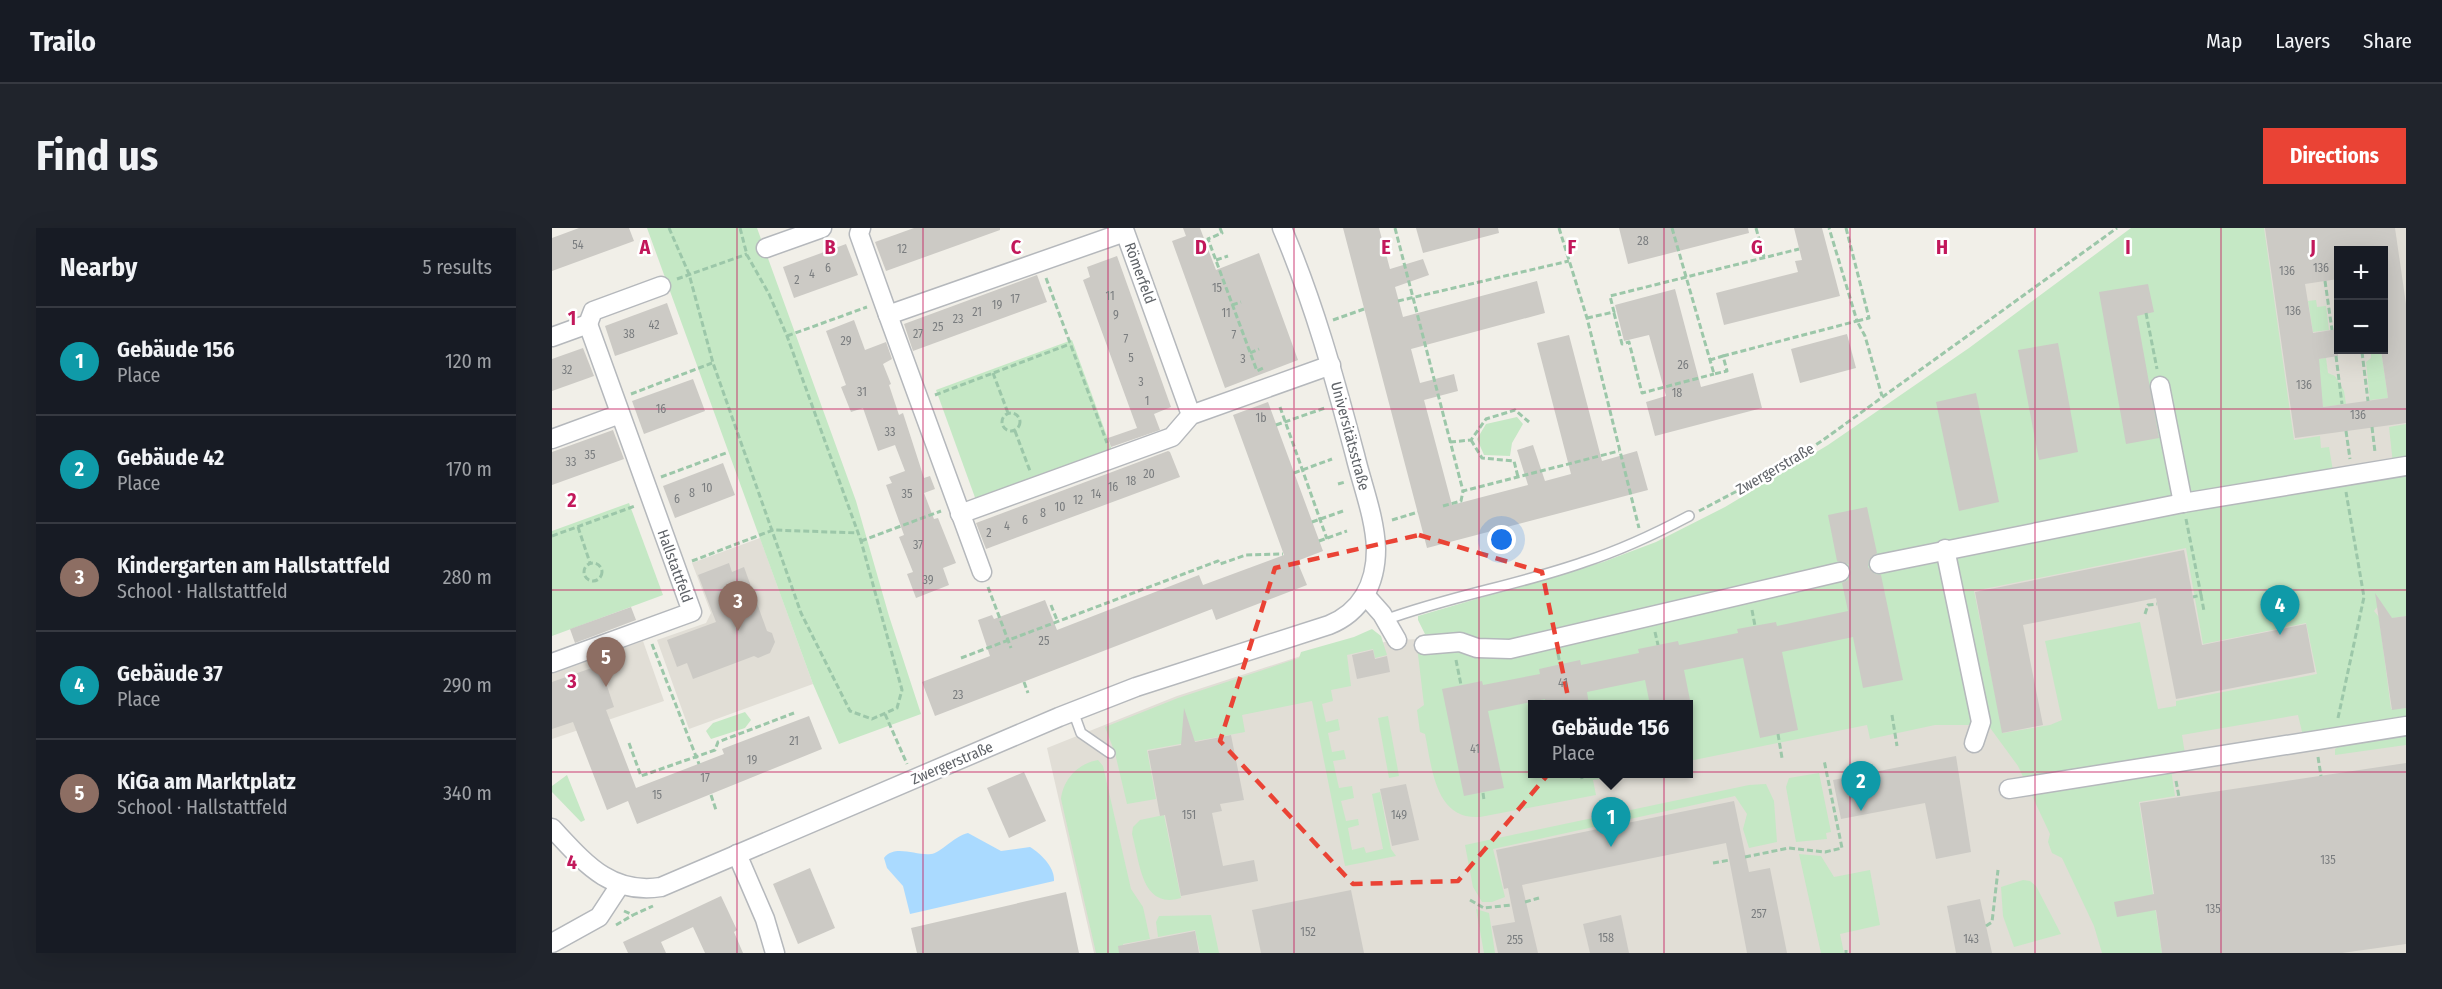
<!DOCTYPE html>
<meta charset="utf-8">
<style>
:root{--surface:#171b24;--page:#20242c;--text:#f1f3f6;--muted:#9ea1a6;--line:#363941;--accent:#ea4335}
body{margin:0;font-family:"Fira Sans Condensed",sans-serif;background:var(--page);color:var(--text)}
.controls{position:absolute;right:18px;top:18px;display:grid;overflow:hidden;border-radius:0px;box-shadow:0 6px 24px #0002}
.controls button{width:54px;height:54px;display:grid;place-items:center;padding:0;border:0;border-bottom:2px solid var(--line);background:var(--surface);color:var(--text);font:30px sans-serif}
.you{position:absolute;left:950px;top:312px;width:21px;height:21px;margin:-15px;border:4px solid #fff;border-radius:50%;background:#1a73e8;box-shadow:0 0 0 9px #1a73e833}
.badge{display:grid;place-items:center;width:39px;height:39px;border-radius:50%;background:var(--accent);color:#fff;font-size:20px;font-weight:700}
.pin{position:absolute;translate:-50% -50px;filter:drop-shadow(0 2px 3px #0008)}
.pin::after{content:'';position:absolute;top:32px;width:21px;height:18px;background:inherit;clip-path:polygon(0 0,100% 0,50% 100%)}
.popup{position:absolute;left:976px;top:472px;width:165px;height:78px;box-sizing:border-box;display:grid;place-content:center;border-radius:0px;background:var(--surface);filter:drop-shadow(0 2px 4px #0005);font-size:20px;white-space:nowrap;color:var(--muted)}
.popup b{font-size:22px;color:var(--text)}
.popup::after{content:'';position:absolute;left:50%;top:100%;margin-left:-12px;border:12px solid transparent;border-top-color:var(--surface)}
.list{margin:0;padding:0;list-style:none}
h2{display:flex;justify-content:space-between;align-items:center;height:78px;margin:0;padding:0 24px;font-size:26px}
h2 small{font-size:20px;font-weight:400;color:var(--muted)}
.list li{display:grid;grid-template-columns:39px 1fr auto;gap:18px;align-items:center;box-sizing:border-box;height:108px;padding:0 24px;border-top:2px solid var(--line)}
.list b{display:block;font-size:22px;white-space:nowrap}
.list p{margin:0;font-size:20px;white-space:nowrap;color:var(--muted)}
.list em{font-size:20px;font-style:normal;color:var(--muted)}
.map{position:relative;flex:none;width:1854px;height:725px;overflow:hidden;border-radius:0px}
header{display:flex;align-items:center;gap:36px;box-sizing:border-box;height:84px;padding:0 30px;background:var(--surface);border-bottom:2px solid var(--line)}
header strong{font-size:28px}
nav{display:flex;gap:33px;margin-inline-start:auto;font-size:21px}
.intro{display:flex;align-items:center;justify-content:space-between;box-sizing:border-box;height:144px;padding:0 36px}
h1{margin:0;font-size:42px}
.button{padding:15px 27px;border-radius:0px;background:var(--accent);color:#fff;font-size:21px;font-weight:700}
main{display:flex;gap:36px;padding:0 36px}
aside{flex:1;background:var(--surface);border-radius:0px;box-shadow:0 6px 24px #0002}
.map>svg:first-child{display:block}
.education{fill:#e1ded6;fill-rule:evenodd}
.green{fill:#c5e8c5;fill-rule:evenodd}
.water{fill:#aadaff}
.building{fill:#cccac5;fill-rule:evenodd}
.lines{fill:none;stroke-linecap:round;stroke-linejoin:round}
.service-casing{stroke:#b5b8bc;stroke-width:12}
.minor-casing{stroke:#b5b8bc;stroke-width:21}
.path{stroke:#9cc7a9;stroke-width:3;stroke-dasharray:6 3;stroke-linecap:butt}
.service{stroke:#fff;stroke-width:9}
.minor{stroke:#fff;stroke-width:18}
.marked{fill:none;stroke:#ea4335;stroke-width:4.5;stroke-dasharray:12 8;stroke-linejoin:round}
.grid{fill:none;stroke:#c2185b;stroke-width:1.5;stroke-opacity:0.55}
.labels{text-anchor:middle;stroke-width:5;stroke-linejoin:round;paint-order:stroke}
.number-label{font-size:12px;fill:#7a7d7f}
.street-label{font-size:15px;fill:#5f6368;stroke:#fff}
.grid-label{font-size:20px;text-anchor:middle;font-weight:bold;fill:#c2185b;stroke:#fff;stroke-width:5;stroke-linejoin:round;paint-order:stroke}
</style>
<header>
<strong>Trailo</strong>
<nav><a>Map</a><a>Layers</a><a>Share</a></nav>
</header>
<div class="intro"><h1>Find us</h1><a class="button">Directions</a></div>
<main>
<aside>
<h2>Nearby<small>5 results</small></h2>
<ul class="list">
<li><span class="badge" style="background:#0f9aa8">1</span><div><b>Gebäude 156</b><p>Place</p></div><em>120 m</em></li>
<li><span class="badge" style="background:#0f9aa8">2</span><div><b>Gebäude 42</b><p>Place</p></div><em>170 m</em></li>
<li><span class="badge" style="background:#8d6e63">3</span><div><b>Kindergarten am Hallstattfeld</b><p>School · Hallstattfeld</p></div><em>280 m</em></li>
<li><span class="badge" style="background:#0f9aa8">4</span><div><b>Gebäude 37</b><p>Place</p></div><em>290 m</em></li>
<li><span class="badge" style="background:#8d6e63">5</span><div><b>KiGa am Marktplatz</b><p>School · Hallstattfeld</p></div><em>340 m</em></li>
</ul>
</aside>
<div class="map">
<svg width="1854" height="725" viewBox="0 0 1854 725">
<rect width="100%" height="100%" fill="#f1efe8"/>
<g class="education">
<path d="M1612,0H1854V725H542L495,520L625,468L749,428L845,412L867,411L1142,322ZM1786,22H1832V122H1786ZM981,476H1137V546H981Z"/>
<path d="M208,310L261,456L137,501L105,412L154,395L159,385L140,335Z"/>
<path d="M91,413L112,473L0,511V445Z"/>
</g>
<g class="green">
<path d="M95,0H205L304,273L337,388L369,486L287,516L261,456Z"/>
<path d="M1579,0H1712L1742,212L1768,208L1769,220L1777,219L1781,243L1841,236L1837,199L1854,196V388L1835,391L1826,378L1822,383L1827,389L1839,481L1854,480V494L1751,508L1746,487L1630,507L1633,526L1617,528L1623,568L1587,574L1610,725H1550L1542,698L1510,630L1500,625L1496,614L1498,606L1466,538L1436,497H1383L1318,511L1315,497L1137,533V476H981V546H1074L1041,552L1044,567L928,589C883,592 880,540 873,506L868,504L865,482L872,477L864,410L873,406L866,392V388L1051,334L1104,314L1173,279L1276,217L1417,120ZM1634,320L1651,416L1754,395L1765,446L1624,473V478L1606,481L1588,394L1493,413L1510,492L1498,497L1451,505L1422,363Z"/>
<path d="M1764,72L1765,79L1774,78L1777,102L1761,104L1756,73Z"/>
<path d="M520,112L561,225L425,275L384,162Z"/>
<path d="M1829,122L1836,170L1818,172L1814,134L1819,130V123Z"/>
<path d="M1774,130L1776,145L1783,148L1792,163L1794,176L1771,179L1764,131Z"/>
<path d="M965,189L971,196L960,215L958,228L932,227L925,211L934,196Z"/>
<path d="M77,275L111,367L0,408V303Z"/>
<path d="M820,401L829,408L835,427L823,430L821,421L795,427L799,458L779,462L781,473L770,476L774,494L786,491L788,502L776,505L780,524L792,522L794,531L781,533L787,560L800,558L802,570L789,573L794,593L806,591L807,597L796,600L800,622L812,619L814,625L831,621L820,566L828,564L839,621L844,628L793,638L760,473L690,487L693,504L595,522L604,571L575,576L563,525L553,499L626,470L747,430L749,424L802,409Z"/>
<path d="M193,484L199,492L193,500L159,511L154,503L161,495Z"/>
<path d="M836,488L847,548L837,550L826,490Z"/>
<path d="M1854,507V517L1783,527V521L1789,517Z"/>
<path d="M546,532L551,538L579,661L591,679L598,711L571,716L572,725H544L509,571C511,551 527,535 546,532Z"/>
<path d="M1267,545L1279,604L1274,605L1275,611L1244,614L1234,559L1237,550Z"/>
<path d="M15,547L33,592L29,594L0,564V558Z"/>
<path d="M1214,556L1222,573L1225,614L1197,620L1191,601L1195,586L1183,568L941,621L953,669L940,674H930L921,659L913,617L1197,557Z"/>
<path d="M612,587L629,670C589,682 588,634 580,606L581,599L588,592Z"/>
<path d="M1247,626L1269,628L1282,649L1318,642L1328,697L1288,706L1292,725H1269Z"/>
<path d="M1471,652L1478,653L1484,658L1509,706L1462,719L1451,688L1449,659Z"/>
<path d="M924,681L937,685L943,725H932Z"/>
<path d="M659,687L667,725H648L643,702L606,709L604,694L607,688Z"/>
</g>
<path class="water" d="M416,605L449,623L478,619C489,626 503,639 502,653L358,686L351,658L335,640L332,630C343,616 364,628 379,626C389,625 402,608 416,605Z"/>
<g class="building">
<path d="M27,0H77L82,13L0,43V10Z"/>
<path d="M362,0H448V2L334,43L323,14Z"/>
<path d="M631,0H648L664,42L707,25L746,132L673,160L620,13L634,8Z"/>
<path d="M791,0H827L838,41L871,31L877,47L843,59L851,89L985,53L993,85L859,121L868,155L902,146L906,163L872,172L900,277L976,257L965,222L981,217L993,253L1019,246L985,115L1017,107L1050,233L1085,223L1096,262L875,320Z"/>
<path d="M864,0H946L947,5L871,25Z"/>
<path d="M1067,0H1196L1197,5L1076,36Z"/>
<path d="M1242,0H1270L1288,68L1172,97L1164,65L1246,44L1243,33L1250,32Z"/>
<path d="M1713,0H1843L1854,76V195L1743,210ZM1786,22H1832V122H1829L1836,170L1771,179L1767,131L1786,128V101L1761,105L1753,56L1786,51Z"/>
<path d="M294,16L306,47L242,70L231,39Z"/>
<path d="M565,28L619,179L602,186L608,202L559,219L556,210L585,200L531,52L538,49L535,39Z"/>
<path d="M485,47L495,74L361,123L352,96Z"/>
<path d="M1596,56L1602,84L1585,88L1607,210L1574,216L1547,64Z"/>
<path d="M1123,61L1149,159L1201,145L1210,180L1103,208L1094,174L1114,168L1097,107L1072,113L1063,77Z"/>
<path d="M115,75L126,106L63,128L53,98Z"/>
<path d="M302,92L313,122L334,114L340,131L331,136L339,156L337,157L347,187L351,185L372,250L378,248L383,261L372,265L382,291L386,290L404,335L391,340L397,357L364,370L355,346L361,344L347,309L352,307L334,257L340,255L337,249L353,243L343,217L326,223L311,180L299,184L289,159L294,157L274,103Z"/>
<path d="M1295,106L1304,140L1248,155L1239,121Z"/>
<path d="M1506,115L1526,224L1487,232L1466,122Z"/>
<path d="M31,120L42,148L0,163V131Z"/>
<path d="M141,151L153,183L92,206L80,173Z"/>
<path d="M1424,165L1447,274L1407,283L1384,174Z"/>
<path d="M716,174L771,323L745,333L755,357L664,392L660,381L383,488L370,454L438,428L426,392L440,387L442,391L493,372L505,402L647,347L651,357L732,327L681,187Z"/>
<path d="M61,202L72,231L0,257V224Z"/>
<path d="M616,223L618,224L628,249L434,321L424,295Z"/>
<path d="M171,235L183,267L123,290L111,258Z"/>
<path d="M1315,279L1325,325L1317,332L1316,339L1323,346L1329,347L1351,452L1311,460L1301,409L1230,424L1246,502L1208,510L1191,430L1132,442L1139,477H1098L1093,452L1035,464L1037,477H994L993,471L936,483L952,560L912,568L890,461L930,453L931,457L988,446L987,441L1028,432L1029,437L1087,425L1086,421L1126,413L1127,417L1186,405L1185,401L1224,394L1225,398L1296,383L1290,355L1296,352L1299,342L1296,336L1285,333L1276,287Z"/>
<path d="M1632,322L1650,417L1754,396L1763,444L1624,471L1604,370L1471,397L1491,497L1450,505L1423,364Z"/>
<path d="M177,335L180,344L192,339L215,403L220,405L223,414L218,425L206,430L202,428L141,451L135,435L125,439L115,412L164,394L146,347Z"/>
<path d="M1823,365L1840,390L1854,388V480L1840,482Z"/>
<path d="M79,379L84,392L23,415L18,401Z"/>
<path d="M821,422L823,431L835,428L838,444L805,451L800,427Z"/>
<path d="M48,437L62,479L54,482L84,560L172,526L170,521L257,488L270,521L85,596L76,573L55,582L21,494L0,501V454Z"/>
<path d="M632,480L643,514L679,507L692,572L668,576L670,583L660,585L671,638L702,632L706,653L629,668L613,587L608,588L596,523L629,517Z"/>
<path d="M1404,528L1419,624L1384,631L1373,575L1289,591L1281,552Z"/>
<path d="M1854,535V716L1790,725H1610L1604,682L1565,689L1562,674L1602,666L1588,575Z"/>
<path d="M472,544L494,593L457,610L435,560Z"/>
<path d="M854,556L867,612L840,618L828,561Z"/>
<path d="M1182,573L1197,644L1218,640L1235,725H1195L1174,615L970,657L986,725H946L940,698L963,694L956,660L952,661L944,622Z"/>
<path d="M258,640L283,700L246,716L221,656Z"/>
<path d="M799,662L812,725H709L700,682Z"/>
<path d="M514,664L527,725H365L359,700Z"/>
<path d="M169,668L185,702L182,704L191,725H153L141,699L109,714L114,725H76L71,714Z"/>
<path d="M1428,671L1440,725H1404L1395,678Z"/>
<path d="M1069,687L1077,725H1038L1031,696Z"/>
<path d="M643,703L647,725H567L566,718Z"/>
</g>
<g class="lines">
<defs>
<g id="service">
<path d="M833,392C898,368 967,357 1032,334C1069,322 1103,306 1137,288"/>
<path d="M521,483L529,505L558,525"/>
</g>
<g id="minor">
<path d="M309,0L307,6L336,87"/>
<path d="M214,20L270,0"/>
<path d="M0,109L36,96L41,83L109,58"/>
<path d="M1608,158L1631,275"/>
<path d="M0,211L68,186"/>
<path d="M408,286L620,209L639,187L779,137"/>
<path d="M1393,321L1429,494L1422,515"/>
<path d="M1327,336L1631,275L1854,238"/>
<path d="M430,344L336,87L573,4L639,187"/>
<path d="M814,368L830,386L845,412"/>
<path d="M872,417L908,414L925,420L958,421L1288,344"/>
<path d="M0,435L140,384L36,96"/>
<path d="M1457,561L1854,498"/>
<path d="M0,600C32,634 58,667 109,659L507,489L584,459L777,397C809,384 824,356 824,321C823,289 810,257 803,227C782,148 762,75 730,0"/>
<path d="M185,626L213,691L223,725"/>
<path d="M0,715L47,689L68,657"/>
</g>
</defs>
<use href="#service" class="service-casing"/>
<use href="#minor" class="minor-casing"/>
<g class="path">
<path d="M117,0L137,46L161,135L249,385L298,483L320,491L345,480L350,462L309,313L235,108L217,66L195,27L188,0"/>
<path d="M668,0L670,5L656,11L705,143L713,139"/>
<path d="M843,0L911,263L1067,223"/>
<path d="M1007,0L1035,90L1087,300"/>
<path d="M1120,0L1162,146L1175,143L1171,128L1158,132"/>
<path d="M1204,0L1212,29"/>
<path d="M1294,0L1317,90L1305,93L1313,108L1330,168"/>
<path d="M664,32L676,28"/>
<path d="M494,50L555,215"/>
<path d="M125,51L195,26"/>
<path d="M1773,53L1780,102"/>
<path d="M846,73L1017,33"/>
<path d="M680,77L689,74"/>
<path d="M1062,85L1070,116L1077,114L1090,165L1162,146"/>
<path d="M1594,85L1605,141"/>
<path d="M1035,90L1062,84L1058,68L1247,21"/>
<path d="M781,92L812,81"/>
<path d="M235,108L315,79"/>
<path d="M1810,124L1816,173"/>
<path d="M698,125L707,121"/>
<path d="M1171,128L1305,93L1277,0"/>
<path d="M1784,128L1790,176"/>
<path d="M441,145L456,185"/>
<path d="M79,166L160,135"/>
<path d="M383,167L518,116"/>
<path d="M728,179L775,311"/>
<circle cx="459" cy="194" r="9"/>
<path d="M724,197L773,180"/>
<path d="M1820,199L1823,224"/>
<path d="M463,203L478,243"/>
<path d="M1794,203L1798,231"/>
<path d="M919,212L930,230L962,233L966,249"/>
<path d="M898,214L919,212L934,191L963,182L977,194"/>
<path d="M742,245L780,231"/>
<path d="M109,249L174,225"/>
<path d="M786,256L793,254"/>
<path d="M891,278L909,273L911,263"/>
<path d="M1147,283L1227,241L1271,212L1565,0"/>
<path d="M1634,291L1649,367L1641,369"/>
<path d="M840,292L866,284"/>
<path d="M760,294L791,283"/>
<path d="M26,299L38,335"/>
<path d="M0,308L83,278"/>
<path d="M309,313L389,283"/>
<path d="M767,313L795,303"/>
<path d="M140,333L221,302L307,305"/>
<circle cx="41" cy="344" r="9"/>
<path d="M436,359L459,420"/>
<path d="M1649,367L1652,383"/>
<path d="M499,377L505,392"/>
<path d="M1200,382L1203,398"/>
<path d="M1593,386L1596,377L1605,376"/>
<path d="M1103,404L1106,417"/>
<path d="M100,416L147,536"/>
<path d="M1006,426L1008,436"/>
<path d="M409,430L666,333L668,336L694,327L731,326"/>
<path d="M904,432L909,457"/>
<path d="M472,454L476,465"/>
<path d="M333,486L355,536"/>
<path d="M1340,487L1345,518"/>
<path d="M1786,490L1812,369L1794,264"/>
<path d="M1226,506L1230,530"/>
<path d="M77,515L89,548L163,522L166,514L242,485"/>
<path d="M1766,529L1769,548"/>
<path d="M1029,546L1030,551"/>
<path d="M1133,546V549"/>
<path d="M1624,553L1627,569"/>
<path d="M931,565L932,572"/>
<path d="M159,567L164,582"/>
<path d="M1193,629L1237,620L1273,624L1290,620L1272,532"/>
<path d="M1161,635L1178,632"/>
<path d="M918,672L932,680L959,677"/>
<path d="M973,674L987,670"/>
<path d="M72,683L81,687L101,678"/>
<path d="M64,697L81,687"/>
<path d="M1434,698L1440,694L1446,642"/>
<path d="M1294,725V722"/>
</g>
<use href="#service" class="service"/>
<use href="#minor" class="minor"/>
</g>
<path class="marked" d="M867,307L990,344L1025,512L906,653L801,656L668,513L723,340Z"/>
<path class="grid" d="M185,0V725M371,0V725M556,0V725M742,0V725M927,0V725M1112,0V725M1298,0V725M1483,0V725M1669,0V725M0,181H1854M0,362H1854M0,544H1854"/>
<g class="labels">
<g class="number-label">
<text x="1091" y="17">28</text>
<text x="26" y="21">54</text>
<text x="350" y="25">12</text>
<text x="276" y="44">6</text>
<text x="1769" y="44">136</text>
<text x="1735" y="47">136</text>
<text x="260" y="50">4</text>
<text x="245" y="56">2</text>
<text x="665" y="64">15</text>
<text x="558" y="72">11</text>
<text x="463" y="75">17</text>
<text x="445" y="81">19</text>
<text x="1741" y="87">136</text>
<text x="425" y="88">21</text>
<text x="674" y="89">11</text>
<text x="564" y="91">9</text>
<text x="406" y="95">23</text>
<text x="102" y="101">42</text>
<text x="386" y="103">25</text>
<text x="77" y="110">38</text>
<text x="366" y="110">27</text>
<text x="682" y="111">7</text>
<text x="574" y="115">7</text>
<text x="294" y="117">29</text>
<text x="579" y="134">5</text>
<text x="691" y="135">3</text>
<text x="1131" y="141">26</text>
<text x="15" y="146">32</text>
<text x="589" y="158">3</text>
<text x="1752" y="161">136</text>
<text x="310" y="168">31</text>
<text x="1125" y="169">18</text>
<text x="595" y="177">1</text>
<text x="109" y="185">16</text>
<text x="1806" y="191">136</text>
<text x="709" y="194">1b</text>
<text x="338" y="208">33</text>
<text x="38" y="231">35</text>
<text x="19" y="238">33</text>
<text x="597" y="250">20</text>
<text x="579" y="257">18</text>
<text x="561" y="263">16</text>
<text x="155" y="264">10</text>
<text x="140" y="269">8</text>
<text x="355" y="270">35</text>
<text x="544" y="270">14</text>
<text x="125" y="275">6</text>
<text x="526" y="276">12</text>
<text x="508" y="283">10</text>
<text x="491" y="289">8</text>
<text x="473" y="296">6</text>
<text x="455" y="302">4</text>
<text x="437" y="309">2</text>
<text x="366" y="321">37</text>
<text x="376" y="356">39</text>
<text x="492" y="417">25</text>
<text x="1011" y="459">41</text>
<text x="406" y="471">23</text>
<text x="242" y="517">21</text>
<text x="923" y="525">41</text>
<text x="200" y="536">19</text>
<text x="153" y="554">17</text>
<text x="105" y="571">15</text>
<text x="637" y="591">151</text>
<text x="847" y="591">149</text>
<text x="1776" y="636">135</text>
<text x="1661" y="685">135</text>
<text x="1207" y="690">257</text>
<text x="756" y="708">152</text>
<text x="1054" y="714">158</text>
<text x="1419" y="715">143</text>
<text x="963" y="716">255</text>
</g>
<g class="street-label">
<text transform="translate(588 45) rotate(70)" y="5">Römerfeld</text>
<text transform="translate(798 208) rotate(75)" y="5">Universitätsstraße</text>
<text transform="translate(1223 241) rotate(-30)" y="5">Zwergerstraße</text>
<text transform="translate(123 338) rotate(70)" y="5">Hallstattfeld</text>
<text transform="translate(400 535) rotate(-23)" y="5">Zwergerstraße</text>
</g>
</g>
<g class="grid-label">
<text x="93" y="26">A</text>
<text x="278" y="26">B</text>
<text x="464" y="26">C</text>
<text x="649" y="26">D</text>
<text x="834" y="26">E</text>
<text x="1020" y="26">F</text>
<text x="1205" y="26">G</text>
<text x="1390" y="26">H</text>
<text x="1576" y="26">I</text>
<text x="1761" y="26">J</text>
<text x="20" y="97">1</text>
<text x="20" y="279">2</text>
<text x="20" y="460">3</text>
<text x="20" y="641">4</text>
</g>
</svg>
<div class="controls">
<button>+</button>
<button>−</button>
</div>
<div class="you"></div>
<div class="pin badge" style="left:1059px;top:619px;background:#0f9aa8">1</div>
<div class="popup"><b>Gebäude 156</b>Place</div>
<div class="pin badge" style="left:1309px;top:583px;background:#0f9aa8">2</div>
<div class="pin badge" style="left:186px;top:403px;background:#8d6e63">3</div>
<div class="pin badge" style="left:1728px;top:407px;background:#0f9aa8">4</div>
<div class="pin badge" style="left:54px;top:459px;background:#8d6e63">5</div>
</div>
</main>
